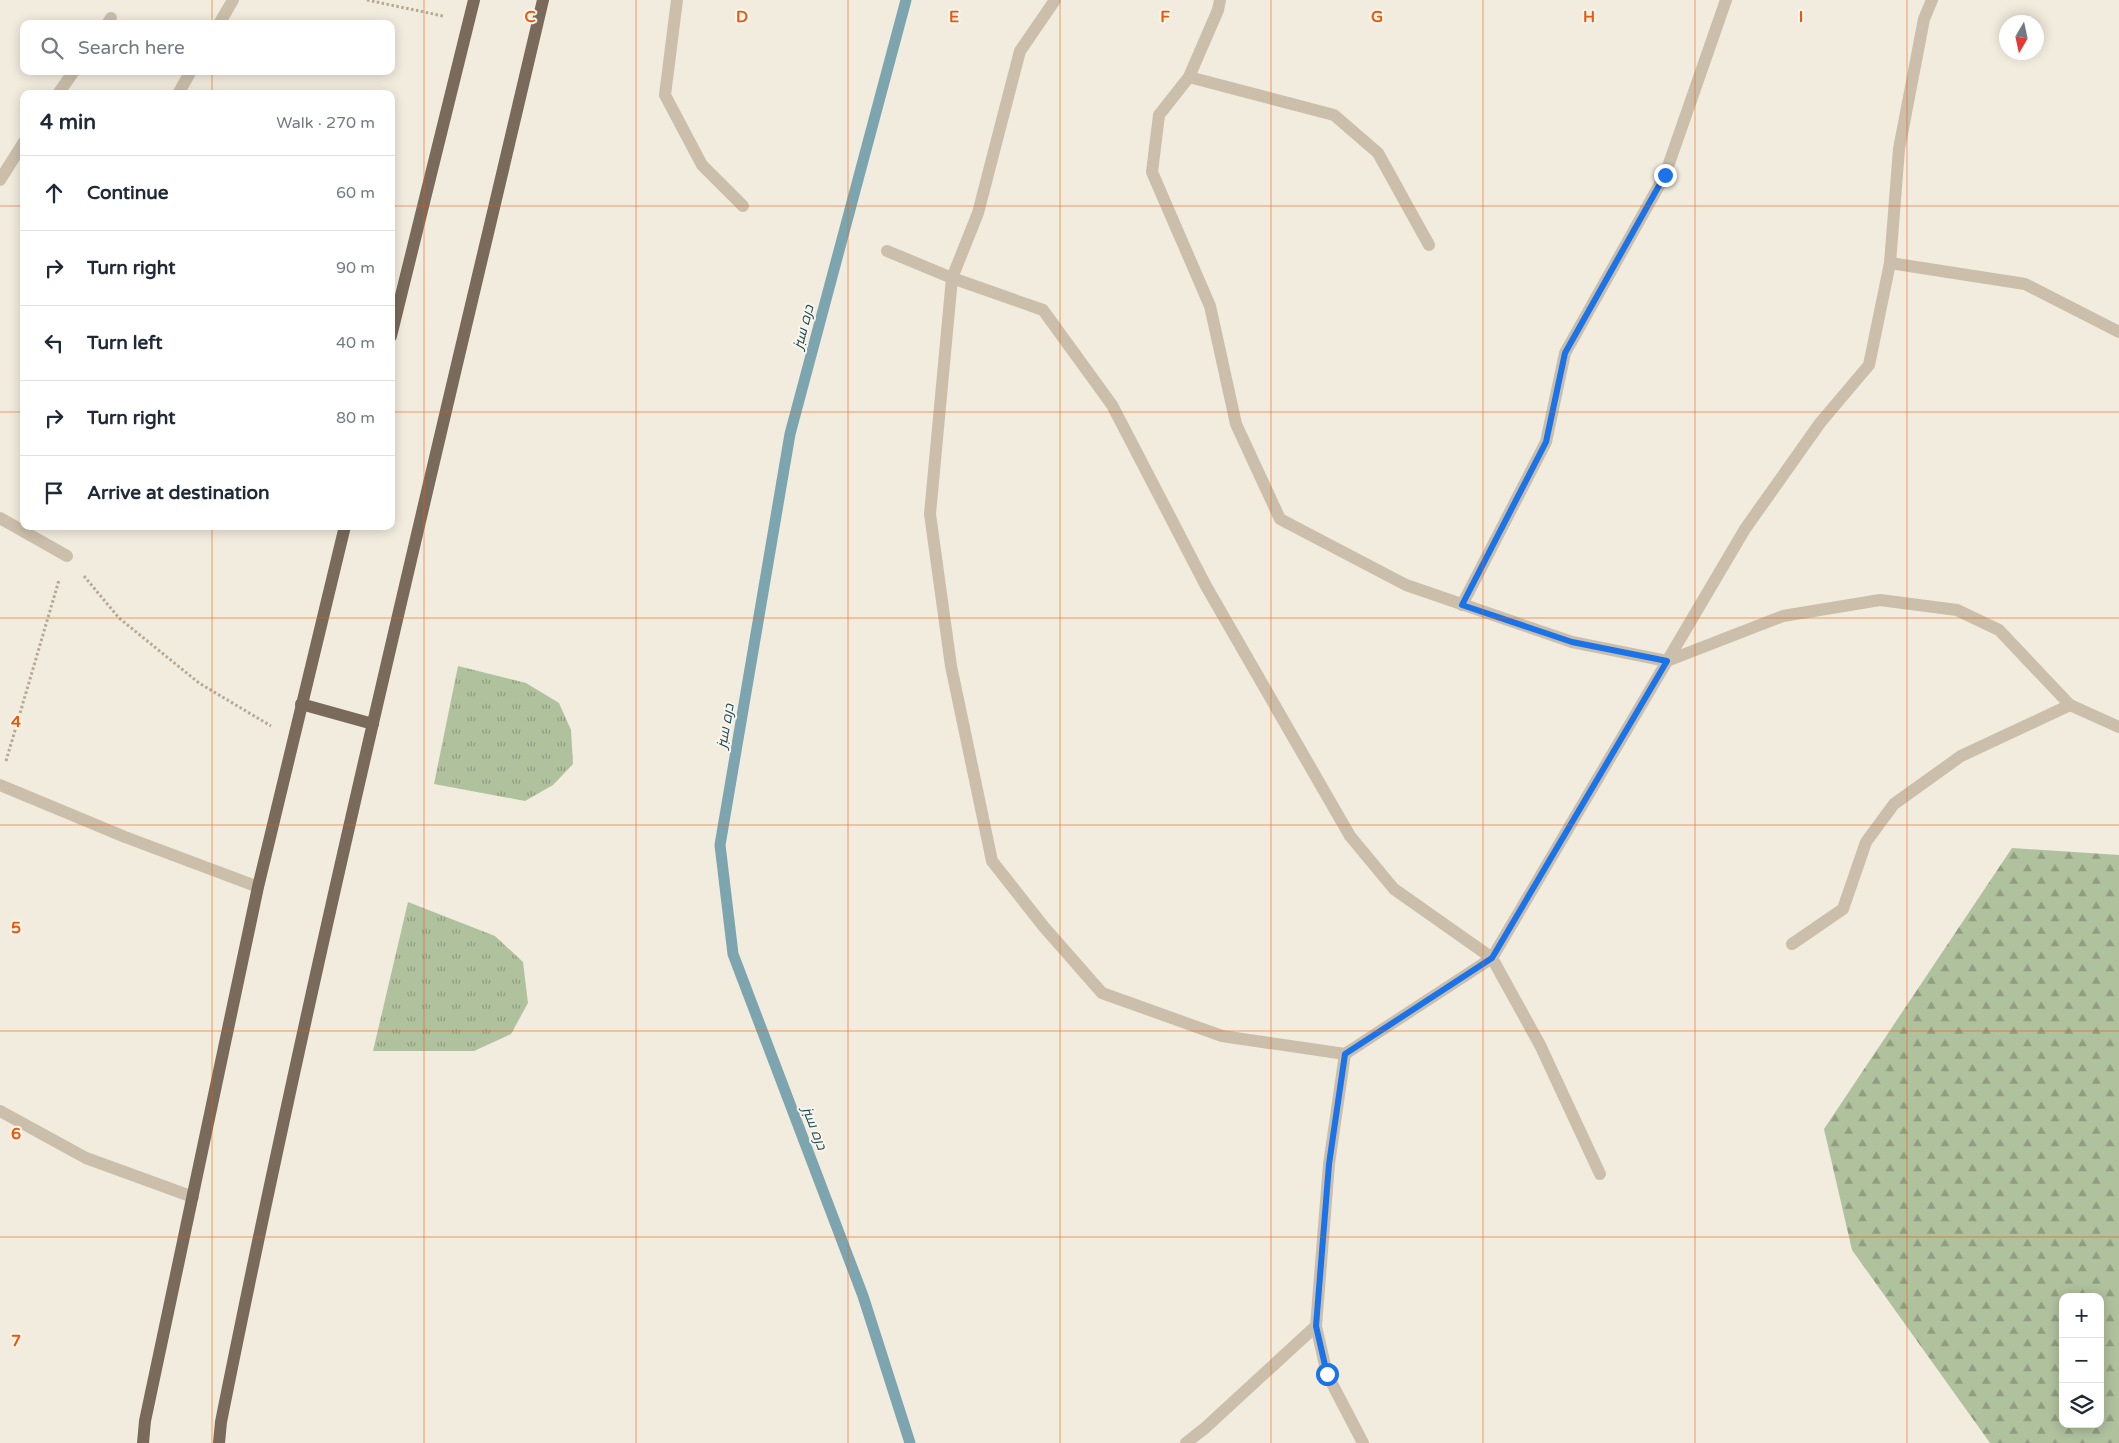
<!DOCTYPE html>
<meta charset="utf-8">
<style>
:root{--surface:#fff;--page:#f2f2f3;--text:#1f2937;--muted:#747a83;--line:#e0e1e3}
body{margin:0;font-family:"Varela Round",Cairo,sans-serif;background:var(--page);color:var(--text)}
.controls{position:absolute;right:15px;bottom:15px;display:grid;overflow:hidden;border-radius:10px;box-shadow:0 2px 12px #0003}
.controls button{width:45px;height:45px;display:grid;place-items:center;padding:0;border:0;border-bottom:1px solid var(--line);background:var(--surface);color:var(--text);font:25px sans-serif}
.compass{position:absolute;left:1999px;top:15px;width:45px;height:45px;border-radius:50%;background:var(--surface);box-shadow:0 2px 12px #0003;rotate:189deg}
.stop{position:absolute;width:15px;height:15px;margin:-11px;border:4px solid #1a73e8;border-radius:50%;background:#fff}
.stop.end{background:#1a73e8;border-color:#fff;box-shadow:0 1px 5px #0008}
.list{margin:0;padding:0;list-style:none}
h2{display:flex;justify-content:space-between;align-items:center;height:65px;margin:0;padding:0 20px;font-size:21px}
h2 small{font-size:16px;font-weight:400;color:var(--muted)}
.list li{display:grid;grid-template-columns:32px 1fr auto;gap:15px;align-items:center;box-sizing:border-box;height:75px;padding:0 20px;border-top:1px solid var(--line)}
.list b{display:block;font-size:19px;white-space:nowrap}
.list em{font-size:16px;font-style:normal;color:var(--muted)}
.icon{flex:none;width:28px;height:28px;fill:none;stroke:currentColor;stroke-width:2;stroke-linecap:round;stroke-linejoin:round}
.map{position:relative;flex:none;width:2119px;height:1443px;overflow:hidden}
.search{position:absolute;background:var(--surface);box-shadow:0 2px 12px #0003;left:20px;top:20px;width:375px;height:55px;display:flex;align-items:center;gap:12px;box-sizing:border-box;padding:0 18px;border-radius:10px;color:var(--muted);font-size:19px}
.panel{position:absolute;background:var(--surface);box-shadow:0 2px 12px #0003;left:20px;top:90px;width:375px;height:440px;border-radius:10px}
.map>svg:first-child{display:block}
.forest{fill:url(#forest-firs);fill-rule:evenodd}
.park{fill:url(#park-tufts)}
.lines{fill:none;stroke-linecap:round;stroke-linejoin:round}
.stream{stroke:#7da5af;stroke-width:11}
.path{stroke:#b6a894;stroke-width:3;stroke-dasharray:2.5 2.5;stroke-linecap:butt}
.lane{stroke:#cbbeaa;stroke-width:12}
.street{stroke:#cbbeaa;stroke-width:12}
.primary{stroke:#7a6a5b;stroke-width:12}
.route{stroke:#1a73e8;stroke-width:6}
.grid{fill:none;stroke:#e8590c;stroke-width:1;stroke-opacity:0.55}
.labels{text-anchor:middle;stroke-width:4;stroke-linejoin:round;paint-order:stroke}
.water-label{font-size:15px;font-style:italic;fill:#1f4c59;stroke:#faf5ea}
.grid-label{font-size:16px;text-anchor:middle;font-weight:bold;fill:#e8590c;stroke:#faf5ea;stroke-width:4;stroke-linejoin:round;paint-order:stroke}
</style>
<div class="map">
<svg width="2119" height="1443" viewBox="0 0 2119 1443">
<defs>
<pattern id="forest-firs" width="22" height="20" patternUnits="userSpaceOnUse" patternTransform="scale(1.25)"><rect width="22" height="20" fill="#b0c19e"/><path d="M5 1l3.5 6h-7zM16 11l3.5 6h-7z" fill="#909d81"/></pattern>
<pattern id="park-tufts" width="24" height="20" patternUnits="userSpaceOnUse" patternTransform="scale(1.25)"><rect width="24" height="20" fill="#b0c19e"/><path d="M3 7l-1-3M5 7V3M7 7l1-3M15 17l-1-3M17 17v-4M19 17l1-3" fill="none" stroke="#909d81"/></pattern>
</defs>
<rect width="100%" height="100%" fill="#f2ecde"/>
<path class="forest" d="M2012,848L2119,855V1443H1990L1852,1250L1824,1129ZM2063,1297H2100V1424H2063Z"/>
<g class="park">
<path d="M458,666L526,683L559,703L571,730L573,764L553,785L525,801L434,784Z"/>
<path d="M408,902L495,936L523,962L528,1003L511,1034L474,1051H373Z"/>
</g>
<g class="lines">
<path class="stream" d="M906,0L790,434L720,845L733,954L863,1296L910,1443"/>
<g class="path">
<path d="M367,0L443,16"/>
<path d="M84,576L119,618L199,683L271,726"/>
<path d="M6,761L59,580"/>
</g>
<g class="lane">
<path d="M107,24L111,18"/>
<path d="M219,24L233,0"/>
<path d="M1189,77L1334,115L1378,153L1429,245"/>
<path d="M58,94L74,71"/>
<path d="M178,94L191,71"/>
<path d="M0,180L24,142"/>
<path d="M1890,263L2025,284L2119,332"/>
<path d="M0,518L67,556"/>
<path d="M1792,944L1843,909L1866,842L1894,804L1961,756L2070,705"/>
<path d="M1492,958L1540,1045L1600,1174"/>
<path d="M0,1111L86,1158L193,1197"/>
<path d="M1186,1443L1205,1428L1316,1326"/>
</g>
<g class="street">
<path d="M677,0L665,95L702,165L743,206"/>
<path d="M1055,0L1020,51L978,213L952,278L930,514L951,666L992,861L1044,927L1102,993L1222,1036L1345,1054L1492,958L1745,529L1820,423L1869,365L1890,263L1899,149L1924,19L1932,0"/>
<path d="M1220,0L1218,10L1189,77L1159,115L1152,172L1210,306L1236,424L1280,519L1406,585L1572,642L1667,661L1783,616L1880,600L1957,610L1999,630L2070,705L2119,727"/>
<path d="M887,251L952,278L1043,310L1112,405L1206,586L1350,836L1394,889L1492,958"/>
<path d="M1462,605L1546,442L1565,353L1665,175L1726,0"/>
<path d="M0,785L125,837L258,887"/>
<path d="M1345,1054L1329,1164L1316,1326L1327,1374L1363,1443"/>
</g>
<g class="primary">
<path d="M391,336L474,0"/>
<path d="M301,704L373,724"/>
<path d="M143,1443L145,1421L258,887L345,526"/>
<path d="M219,1443L221,1422C316,946 432,473 543,0"/>
</g>
</g>
<g class="lines">
<path class="route" d="M1327,1374L1316,1326L1329,1164L1345,1054L1492,958L1667,661L1572,642L1462,605L1546,442L1565,353L1665,175"/>
</g>
<path class="grid" d="M212,0V24M424,0V1443M636,0V1443M848,0V1443M1060,0V1443M1271,0V1443M1483,0V1443M1695,0V1443M1907,0V1443M212,71V94M0,206H24M391,206H2119M0,412H24M391,412H2119M212,526V1443M0,618H2119M0,825H2119M0,1031H2119M0,1237H2119"/>
<g class="labels">
<g class="water-label">
<text transform="translate(803 327) rotate(-75)" y="5">دره سبز</text>
<text transform="translate(725 726) rotate(-80)" y="5">دره سبز</text>
<text transform="translate(815 1128) rotate(69)" y="5">دره سبز</text>
</g>
</g>
<g class="grid-label">
<text x="530" y="22">C</text>
<text x="742" y="22">D</text>
<text x="954" y="22">E</text>
<text x="1165" y="22">F</text>
<text x="1377" y="22">G</text>
<text x="1589" y="22">H</text>
<text x="1801" y="22">I</text>
<text x="16" y="727">4</text>
<text x="16" y="933">5</text>
<text x="16" y="1139">6</text>
<text x="16" y="1346">7</text>
</g>
</svg>
<div class="controls">
<button>+</button>
<button>−</button>
<button><svg class="icon" aria-label="layers" viewBox="0 0 24 24"><path d="M12 4l9 5-9 5-9-5zM3 14l9 5 9-5"/></svg></button>
</div>
<svg class="compass" viewBox="-18 -18 36 36"><path d="M0-13l5 13h-10z" fill="#e53935"/><path d="M0 13l5-13h-10z" fill="#747a83"/></svg>
<div class="stop" style="left:1327px;top:1374px"></div>
<div class="stop end" style="left:1665px;top:175px"></div>
<div class="search"><svg class="icon" aria-label="search" viewBox="0 0 24 24"><circle cx="10" cy="10" r="6"/><path d="M15 15l6 6"/></svg>Search here</div>
<section class="panel">
<h2>4 min<small>Walk · 270 m</small></h2>
<ul class="list">
<li><svg class="icon" aria-label="ahead" viewBox="0 0 24 24"><path d="M12 20V5M6 11l6-6 6 6"/></svg><div><b>Continue</b></div><em>60 m</em></li>
<li><svg class="icon" aria-label="right" viewBox="0 0 24 24"><path d="M7 20v-9h11M14 6l5 5-5 5"/></svg><div><b>Turn right</b></div><em>90 m</em></li>
<li><svg class="icon" aria-label="left" viewBox="0 0 24 24"><path d="M17 20v-9H6M10 6l-5 5 5 5"/></svg><div><b>Turn left</b></div><em>40 m</em></li>
<li><svg class="icon" aria-label="right" viewBox="0 0 24 24"><path d="M7 20v-9h11M14 6l5 5-5 5"/></svg><div><b>Turn right</b></div><em>80 m</em></li>
<li><svg class="icon" aria-label="arrive" viewBox="0 0 24 24"><path d="M6 21V4h12l-3 4 3 4H6"/></svg><div><b>Arrive at destination</b></div></li>
</ul>
</section>
</div>
